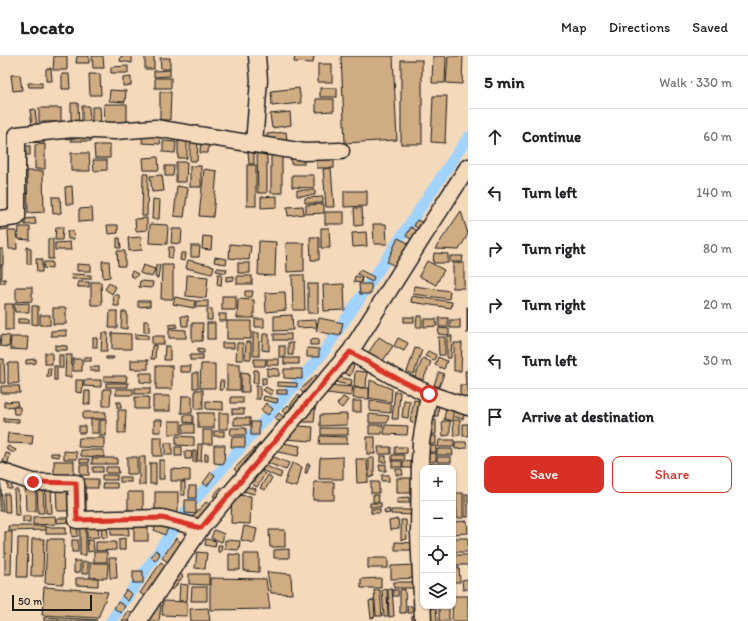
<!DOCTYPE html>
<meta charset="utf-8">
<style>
:root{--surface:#fff;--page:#f2f2f2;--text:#202124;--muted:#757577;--line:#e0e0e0;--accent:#d93025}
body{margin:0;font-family:Itim,sans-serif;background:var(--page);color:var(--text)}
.controls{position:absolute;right:12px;bottom:12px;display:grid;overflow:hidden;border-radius:8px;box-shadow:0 1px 3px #0004}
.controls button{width:36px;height:36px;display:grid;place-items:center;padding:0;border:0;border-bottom:1px solid var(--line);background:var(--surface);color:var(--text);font:20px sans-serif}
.scale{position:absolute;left:12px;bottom:10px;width:80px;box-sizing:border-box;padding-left:4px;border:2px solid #1c1c1c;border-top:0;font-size:11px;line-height:14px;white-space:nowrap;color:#1c1c1c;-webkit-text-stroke:3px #f4d9bb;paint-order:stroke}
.stop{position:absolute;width:12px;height:12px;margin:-9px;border:3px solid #d93025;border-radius:50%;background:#fff}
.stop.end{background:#d93025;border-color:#fff;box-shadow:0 1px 4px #0008}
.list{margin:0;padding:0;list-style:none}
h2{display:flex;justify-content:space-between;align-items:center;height:52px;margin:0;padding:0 16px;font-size:17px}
h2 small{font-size:13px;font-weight:400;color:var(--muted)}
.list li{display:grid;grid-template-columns:26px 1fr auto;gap:12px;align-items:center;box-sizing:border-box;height:56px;padding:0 16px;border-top:1px solid var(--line)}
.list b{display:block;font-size:15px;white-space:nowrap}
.list em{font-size:13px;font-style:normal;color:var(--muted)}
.actions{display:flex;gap:8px;padding:12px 16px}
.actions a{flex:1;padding:9px 0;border:1px solid var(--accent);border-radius:8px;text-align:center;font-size:14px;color:var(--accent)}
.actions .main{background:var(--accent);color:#fff}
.icon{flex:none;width:22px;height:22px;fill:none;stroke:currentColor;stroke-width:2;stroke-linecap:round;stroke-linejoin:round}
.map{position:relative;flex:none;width:468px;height:565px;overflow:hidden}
header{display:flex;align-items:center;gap:24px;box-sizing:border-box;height:56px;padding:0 20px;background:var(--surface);border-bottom:1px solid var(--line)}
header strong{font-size:19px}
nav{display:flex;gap:22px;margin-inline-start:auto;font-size:14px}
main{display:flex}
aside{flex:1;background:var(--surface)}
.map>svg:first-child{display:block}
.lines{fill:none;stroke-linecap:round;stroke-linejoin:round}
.canal{stroke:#a0d3fe;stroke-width:11}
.building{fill:#cfac82;stroke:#1c1c1c}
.minor-casing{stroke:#1c1c1c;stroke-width:19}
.minor{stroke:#f4d9bb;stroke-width:16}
.route{stroke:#d93025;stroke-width:5}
</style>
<header>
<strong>Locato</strong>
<nav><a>Map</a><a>Directions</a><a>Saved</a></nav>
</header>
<main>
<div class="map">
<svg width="468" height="565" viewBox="0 0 468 565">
<rect width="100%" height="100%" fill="#f4d9bb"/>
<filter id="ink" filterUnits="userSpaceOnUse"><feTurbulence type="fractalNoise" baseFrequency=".025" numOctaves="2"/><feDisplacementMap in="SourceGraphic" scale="8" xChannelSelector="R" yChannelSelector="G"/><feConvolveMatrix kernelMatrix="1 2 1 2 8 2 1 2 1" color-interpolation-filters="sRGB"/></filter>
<g filter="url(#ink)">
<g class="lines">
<path class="canal" d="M111,565L188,452L323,297L468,81"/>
</g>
<g class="building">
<path d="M54,0H67V14H53Z"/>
<path d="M77,0H89V7H76Z"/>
<path d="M92,0H103L104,12H93Z"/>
<path d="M121,0H132V7L120,5Z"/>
<rect x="145" y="0" width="9" height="13"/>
<path d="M295,0H314L313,7L294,6Z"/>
<path d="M341,0H393L397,84L345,87Z"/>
<path d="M433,0H446L445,27H432Z"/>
<path d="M448,0H463L462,28L446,27Z"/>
<path d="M160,2H170V13H161Z"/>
<rect x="401" y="4" width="21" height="84"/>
<rect x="318" y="8" width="14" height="18"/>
<path d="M128,10V17H111V11Z"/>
<path d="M51,12L52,25H46V13Z"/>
<path d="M170,14V20L154,21V15Z"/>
<path d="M62,18H69L70,33H62Z"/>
<path d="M89,18H100L101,39H90Z"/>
<path d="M11,19H20L22,34L13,35Z"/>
<path d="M131,21V29L123,30V22Z"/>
<rect x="155" y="22" width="16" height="10"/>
<path d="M28,27H42V31H29Z"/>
<path d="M299,32L301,47L272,50L271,35Z"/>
<rect x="320" y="32" width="17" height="9"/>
<path d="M110,34L126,35L125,46L109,45Z"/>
<path d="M160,36H171L170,64H160Z"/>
<path d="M433,40H447L445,87L431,86Z"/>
<path d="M316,43H334V55L316,56Z"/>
<path d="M71,47H78L79,71H71Z"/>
<path d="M104,48H127V72H105Z"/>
<path d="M82,50H89L90,68L82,69Z"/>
<path d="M92,51H100L101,69H92Z"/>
<rect x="39" y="52" width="22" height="14"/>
<path d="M35,53L37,70L32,71L30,54Z"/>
<path d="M290,56L291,69L272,72L270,58Z"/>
<rect x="71" y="76" width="20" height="9"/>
<path d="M143,76L161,78L160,88L142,87Z"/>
<path d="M286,76L287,84L268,87L267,78Z"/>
<path d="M26,80H44V87L26,86Z"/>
<path d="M201,83H209L208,97H200Z"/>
<path d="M163,85L176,86L175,97L163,96Z"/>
<rect x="178" y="85" width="9" height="17"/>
<path d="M190,85H198L197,105H190Z"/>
<path d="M45,88V113H35V89Z"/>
<path d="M94,89H110V102H95Z"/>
<rect x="22" y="90" width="8" height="9"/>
<path d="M248,95H254V108H249Z"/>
<path d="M71,97H89L90,115H71Z"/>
<path d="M257,97H267V137H258Z"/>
<rect x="317" y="98" width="17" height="14"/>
<rect x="271" y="99" width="11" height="38"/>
<rect x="291" y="99" width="13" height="9"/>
<path d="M158,101L159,114H144L143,102Z"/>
<path d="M93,104H107V114L94,115Z"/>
<path d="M176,106H187L186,126H176Z"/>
<rect x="247" y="109" width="9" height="41"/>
<path d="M165,110H174L173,120H165Z"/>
<rect x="190" y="110" width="11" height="21"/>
<path d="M331,112L334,151H326L323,113Z"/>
<path d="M204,113L217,115L213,161L199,160Z"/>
<path d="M27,115H43L44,156L28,157Z"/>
<path d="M143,118H148L147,160H142Z"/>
<path d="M162,119L164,135L152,136L150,120Z"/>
<path d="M292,119H314V132L292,131Z"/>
<path d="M72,130L73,148H66L65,131Z"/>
<path d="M177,130L188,132L184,161L174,160Z"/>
<path d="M297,134H315V139L297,140Z"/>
<path d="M344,135H367V150L344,151Z"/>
<path d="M277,140V151L261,152V141Z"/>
<path d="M52,141H60L61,157L53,158Z"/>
<path d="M323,141V147H305V142Z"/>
<path d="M153,143L160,144L159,163H152Z"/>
<path d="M324,148V157L306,158V149Z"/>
<path d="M303,150L304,158L288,160L287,151Z"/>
<path d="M92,152L93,165L79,166V153Z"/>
<path d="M354,152H362L363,169L355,170Z"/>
<path d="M461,155L468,178L459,194L435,193Z"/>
<rect x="325" y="156" width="19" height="12"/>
<path d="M35,162L36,168L25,169V163Z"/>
<path d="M147,162V174L136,175L135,163Z"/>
<path d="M417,164L426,168L422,174L414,170Z"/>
<path d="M8,167L9,173L1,174L0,168Z"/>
<path d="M150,168L168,169L167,188L149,187Z"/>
<path d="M373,168H386L387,188H374Z"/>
<path d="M107,169H118V177L108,178Z"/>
<path d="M19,171H30V184L18,183Z"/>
<path d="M56,171H63L62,184H55Z"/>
<path d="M411,171L419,176L414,185L406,180Z"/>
<path d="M321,172H329L330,192H321Z"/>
<path d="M172,173H182L181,188L171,187Z"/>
<path d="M8,175H16L17,193H9Z"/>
<path d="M67,175H73L74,183H68Z"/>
<path d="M366,176L367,190L353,191L352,177Z"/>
<path d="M203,180L212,181L211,194L202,193Z"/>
<path d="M141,181L142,194L129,195L128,182Z"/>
<path d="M310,181H319V204H311Z"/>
<path d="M117,182H120L121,192H117Z"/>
<path d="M398,182L410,188L399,212L387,206Z"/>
<rect x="48" y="183" width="5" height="20"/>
<path d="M259,185L276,186L275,220L258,219Z"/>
<path d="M70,186L71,194H55V187Z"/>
<path d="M286,187H304V215L287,216Z"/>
<path d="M230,188L251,190L249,204L229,202Z"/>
<path d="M191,190H200L199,201H191Z"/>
<path d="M27,191L31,192V208H27Z"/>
<path d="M169,191H174L172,202L168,201Z"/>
<rect x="0" y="193" width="3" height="16"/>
<path d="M117,195H125V210H118Z"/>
<path d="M181,197H186L185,205L180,204Z"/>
<path d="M434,197L448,198V207H433Z"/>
<path d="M450,200H463L462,206H450Z"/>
<path d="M215,201L227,203L226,208L214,206Z"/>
<path d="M36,203H42V216H37Z"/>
<path d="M188,204L214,210L212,218L186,212Z"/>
<path d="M102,205H109L110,221L103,222Z"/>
<path d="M427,205L444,214L436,229L419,220Z"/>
<path d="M44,206H52V213L43,212Z"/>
<rect x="238" y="207" width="12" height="10"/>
<rect x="453" y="207" width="11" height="25"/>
<path d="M77,208L91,209V215H77Z"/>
<path d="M143,209L155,213L152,221L140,217Z"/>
<path d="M156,209H160L158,222L155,221Z"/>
<path d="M162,209H173V243H161Z"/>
<path d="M0,210H2V221L0,222Z"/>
<path d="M217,212L227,213L226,217L216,215Z"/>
<path d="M360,214L374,221L372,226L357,218Z"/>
<path d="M132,215L138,218L135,222L130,219Z"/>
<path d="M71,218L91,219V223H72Z"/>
<path d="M218,218H222L221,230L217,229Z"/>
<path d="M187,219L208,221L206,242L186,240Z"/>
<path d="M292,219H304L305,254H293Z"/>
<path d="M234,220V224L226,225V221Z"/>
<rect x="237" y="220" width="15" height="8"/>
<path d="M355,220L362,222L361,227L354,226Z"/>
<rect x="0" y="223" width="5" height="4"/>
<path d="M140,225L153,226L152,232L139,231Z"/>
<rect x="78" y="226" width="11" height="5"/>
<path d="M91,226H101L102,249H91Z"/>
<path d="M109,227L116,231L112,238L105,233Z"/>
<rect x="308" y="228" width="10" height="29"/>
<path d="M344,228L345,254L324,255L323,229Z"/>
<path d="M359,228H371V238H360Z"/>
<path d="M414,230L450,235L449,243L413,238Z"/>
<path d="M16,231H32V245L16,246Z"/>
<path d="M245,235H253L252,241H245Z"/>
<path d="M285,236L286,254L266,256L265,237Z"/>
<path d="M113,239H119V250H114Z"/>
<rect x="222" y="240" width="14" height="14"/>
<path d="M412,240L452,246L451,252L411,246Z"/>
<path d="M175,241L195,245L194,252L173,248Z"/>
<path d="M238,243L254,244V262H237Z"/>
<path d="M138,245H150V250L138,251Z"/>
<rect x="196" y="245" width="12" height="6"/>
<path d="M29,247V256H15L14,248Z"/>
<rect x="5" y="248" width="8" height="26"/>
<path d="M32,250H38V269L32,268Z"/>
<rect x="467" y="251" width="1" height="26"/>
<rect x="53" y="252" width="13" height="16"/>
<rect x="207" y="253" width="5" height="11"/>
<path d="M110,255H117V272H109Z"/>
<path d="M122,256H127V273L121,272Z"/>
<rect x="219" y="258" width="7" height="7"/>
<rect x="40" y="259" width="10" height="10"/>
<path d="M292,259L293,274L274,275V260Z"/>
<path d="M181,260H188V270H182Z"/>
<path d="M417,260H422V271H416Z"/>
<rect x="404" y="261" width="10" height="5"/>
<path d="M319,262L343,267L340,280L316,275Z"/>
<rect x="439" y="262" width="9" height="9"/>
<rect x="18" y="263" width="11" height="4"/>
<rect x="255" y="263" width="9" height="8"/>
<path d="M424,263H436L437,270L424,271Z"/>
<path d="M316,264L317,271L297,272V265Z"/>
<rect x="450" y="264" width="10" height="8"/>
<rect x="144" y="265" width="5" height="11"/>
<rect x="227" y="265" width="24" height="18"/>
<path d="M192,267H203L202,285H192Z"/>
<rect x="207" y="267" width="8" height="16"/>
<path d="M177,268V271L169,272V269Z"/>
<path d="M439,272L449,273V279L438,278Z"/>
<path d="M169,273L186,274V282H169Z"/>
<path d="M66,274V280H51V275Z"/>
<path d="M102,277H108L107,295H101Z"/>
<path d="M112,277L131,278V293H112Z"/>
<rect x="253" y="277" width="6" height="23"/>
<path d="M135,278L148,279V283H135Z"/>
<path d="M263,278H269V295L262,294Z"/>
<rect x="274" y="278" width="17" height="6"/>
<path d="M1,279L10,280L9,291L0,290Z"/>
<rect x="152" y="280" width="12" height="8"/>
<path d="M447,280H452L451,302H447Z"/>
<path d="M11,281H28L27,294L10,293Z"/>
<path d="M379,281L393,290L382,306L368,297Z"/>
<path d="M438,281H445V299H439Z"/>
<rect x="93" y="282" width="4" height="9"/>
<path d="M398,282L408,287L404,295L394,290Z"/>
<path d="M318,283V289H310V284Z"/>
<path d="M246,286H251V303H245Z"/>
<rect x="222" y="287" width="12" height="5"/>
<path d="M237,287H243V304H236Z"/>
<rect x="288" y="287" width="5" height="12"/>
<path d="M454,287H462L461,315H454Z"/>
<path d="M55,289L67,290V294H55Z"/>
<path d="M156,289L155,303H151L152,290Z"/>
<path d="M165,290H170V304H164Z"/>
<rect x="279" y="290" width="6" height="11"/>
<path d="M198,292L204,293V297H198Z"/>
<path d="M307,292L319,293V301H307Z"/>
<path d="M415,292L422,294L414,318L407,316Z"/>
<path d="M428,295L436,299L434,304L425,300Z"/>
<rect x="45" y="297" width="7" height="11"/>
<rect x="59" y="299" width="4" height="13"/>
<path d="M66,299H72L71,321H65Z"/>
<rect x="190" y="299" width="13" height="5"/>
<rect x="84" y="301" width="7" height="4"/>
<path d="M106,301H114L113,303H106Z"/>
<path d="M438,301L447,305L444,313L435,309Z"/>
<rect x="284" y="302" width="15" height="6"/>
<path d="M423,302L431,306L423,324L415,321Z"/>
<path d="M0,303H4L5,327H0Z"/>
<path d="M36,303V307L26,308V304Z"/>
<rect x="73" y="303" width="9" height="12"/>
<path d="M254,303H266L265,310H254Z"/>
<rect x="267" y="303" width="12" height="6"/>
<rect x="131" y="304" width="17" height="9"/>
<path d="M345,305L354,310L350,320L338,314Z"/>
<path d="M8,307H18L19,327L8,328Z"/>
<path d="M201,308H215V332H200Z"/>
<rect x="227" y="308" width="13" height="26"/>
<rect x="54" y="310" width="3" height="14"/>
<rect x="156" y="310" width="16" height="23"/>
<path d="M180,310H191L190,316H180Z"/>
<rect x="90" y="311" width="9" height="4"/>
<path d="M48,312H51L50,321H47Z"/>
<path d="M267,312L279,313V320H267Z"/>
<path d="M284,313H302V323L284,322Z"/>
<path d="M254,314H258V327H253Z"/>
<path d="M355,315L367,316L366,332L354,331Z"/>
<path d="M465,315H468V328L466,329Z"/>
<path d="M241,316L249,317V336H241Z"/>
<path d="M439,316L444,318L439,331L434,329Z"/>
<path d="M140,317H152V327L140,326Z"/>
<rect x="193" y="317" width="5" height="15"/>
<path d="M316,319L321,324L305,339L300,334Z"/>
<path d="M104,320H127L126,326L104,325Z"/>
<path d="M339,321L352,324L351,330L336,326Z"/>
<rect x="262" y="322" width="4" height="6"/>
<path d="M76,324H83L82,337L76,336Z"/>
<path d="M84,324H101V331L84,330Z"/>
<path d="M370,324L392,333L391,346L369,342Z"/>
<path d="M220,325H224L223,334H219Z"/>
<path d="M277,326L297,327V331L277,330Z"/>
<rect x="106" y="327" width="22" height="4"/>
<path d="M325,329L353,331L351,340L319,336Z"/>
<rect x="460" y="329" width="8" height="15"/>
<path d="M1,330H19L20,337H1Z"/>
<rect x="256" y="330" width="4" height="13"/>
<path d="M266,331L273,335L271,339L263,334Z"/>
<rect x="135" y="332" width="15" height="6"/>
<path d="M354,332H369V343L353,342Z"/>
<path d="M103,333H111L110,350H103Z"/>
<rect x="116" y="333" width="17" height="6"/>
<rect x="195" y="334" width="8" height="19"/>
<rect x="277" y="334" width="10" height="4"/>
<path d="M85,335H90V348H84Z"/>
<path d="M395,335L400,336L398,363H392Z"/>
<path d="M298,339L302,342L294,352L290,349Z"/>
<rect x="153" y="340" width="17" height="15"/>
<path d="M182,340H192V357H181Z"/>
<path d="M264,340L278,343L277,347L263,344Z"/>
<path d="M135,341H149L148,353H135Z"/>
<rect x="231" y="341" width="12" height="6"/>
<path d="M343,341L348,344L342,352L337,348Z"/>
<path d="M431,343H439L438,360H430Z"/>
<path d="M370,344L391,348V357L370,355Z"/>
<path d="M404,344L410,345L408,362L402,361Z"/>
<path d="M414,344L421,345L417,367L410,366Z"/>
<path d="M17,345L18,350L4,351V346Z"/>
<path d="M206,345L223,346V354L206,353Z"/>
<path d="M316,345L314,366H293Z"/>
<rect x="353" y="345" width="8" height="11"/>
<rect x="117" y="346" width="4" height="6"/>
<path d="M266,347L273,353L268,359L261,354Z"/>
<path d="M288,349L293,354L287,359L282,355Z"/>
<path d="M13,351H20V358H14Z"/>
<path d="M446,351L454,352L452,365L444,363Z"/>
<rect x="232" y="353" width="12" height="5"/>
<path d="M118,354H126L125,377H118Z"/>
<path d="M456,354L465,356L463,363L455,361Z"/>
<path d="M83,356H106L105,363H83Z"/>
<rect x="198" y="357" width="16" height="15"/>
<rect x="219" y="357" width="9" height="16"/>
<path d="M279,357L286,363L282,368L275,362Z"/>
<path d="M347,358V369L320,370V359Z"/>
<path d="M369,358L389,360L387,367H369Z"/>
<path d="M184,359H193V367L184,366Z"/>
<path d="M4,362L19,363V366H4Z"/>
<rect x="234" y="362" width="16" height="7"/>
<rect x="91" y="363" width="7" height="14"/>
<rect x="100" y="364" width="6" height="16"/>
<path d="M154,364H162L161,376H154Z"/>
<path d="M436,364V378L428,379L427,365Z"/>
<path d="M453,364H460V379L454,380Z"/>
<rect x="169" y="365" width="12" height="13"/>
<path d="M442,365H450V379L443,380Z"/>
<rect x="251" y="366" width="8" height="13"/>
<rect x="183" y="368" width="11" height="9"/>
<rect x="463" y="368" width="5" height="12"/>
<path d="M285,369L313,371L312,385L284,383Z"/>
<path d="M369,369H383L382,378H369Z"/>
<path d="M385,369L408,370L407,379L384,378Z"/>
<rect x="79" y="370" width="6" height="7"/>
<path d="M231,372H246V379H230Z"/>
<rect x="321" y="372" width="27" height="7"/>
<rect x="203" y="374" width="9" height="14"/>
<rect x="214" y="375" width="10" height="5"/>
<path d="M8,377L33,379L32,388L7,387Z"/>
<path d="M176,380L194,381V390L176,389Z"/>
<path d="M320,380L347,381V388H319Z"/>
<rect x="423" y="380" width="13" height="8"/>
<rect x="153" y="381" width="9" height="19"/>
<path d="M232,381H245V391H231Z"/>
<rect x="367" y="381" width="8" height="17"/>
<path d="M79,382H104V392L78,391Z"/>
<path d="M439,384H454V391H438Z"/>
<path d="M277,386L300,390L298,400L273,395Z"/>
<path d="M455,386H466L467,392L455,393Z"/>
<rect x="165" y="387" width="7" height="12"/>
<path d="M260,387L264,391L238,417L234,413Z"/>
<path d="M198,388H202L201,405H197Z"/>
<path d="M214,389H225L224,408L214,407Z"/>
<path d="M422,389L436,390V396H421Z"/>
<path d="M8,390L16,394L14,397L6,393Z"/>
<rect x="175" y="391" width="7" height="9"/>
<path d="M378,391H391V398H379Z"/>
<path d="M395,391H407V397L395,398Z"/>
<path d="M437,393H452L453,399H437Z"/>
<path d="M81,394H104V401L81,400Z"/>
<path d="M64,395L77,396V403H64Z"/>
<path d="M185,395L192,396L191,403H185Z"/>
<rect x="193" y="395" width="3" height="11"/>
<path d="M6,397L10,398L8,407L3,406Z"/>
<path d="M51,397H59V401L51,400Z"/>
<path d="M436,397V405L421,406V398Z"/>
<rect x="205" y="398" width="3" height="7"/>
<path d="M266,398L289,407L286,414L263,405Z"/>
<path d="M392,399H404L405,404H392Z"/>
<rect x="380" y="400" width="6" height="6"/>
<rect x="127" y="401" width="10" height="17"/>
<rect x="139" y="401" width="6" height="28"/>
<path d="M343,401V423H319L320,402Z"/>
<rect x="437" y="401" width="14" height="5"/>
<rect x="92" y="402" width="25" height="6"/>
<path d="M369,402H374V420L369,422Z"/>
<rect x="80" y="403" width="9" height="4"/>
<path d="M356,403H367L368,426L357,427Z"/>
<rect x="159" y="404" width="5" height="19"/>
<rect x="54" y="405" width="20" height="19"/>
<rect x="392" y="405" width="10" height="6"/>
<path d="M414,405L415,412H403V406Z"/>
<rect x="150" y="407" width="6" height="21"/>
<path d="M292,407L302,411L297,431L284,428Z"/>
<path d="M435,407V412H424V408Z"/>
<path d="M261,408L282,417L280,422L259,413Z"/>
<path d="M307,408H310L307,417H305Z"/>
<path d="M386,408V415H380L379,409Z"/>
<rect x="437" y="408" width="13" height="4"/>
<rect x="80" y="409" width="9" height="10"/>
<rect x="93" y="411" width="10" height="5"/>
<path d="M106,411H118L119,417H106Z"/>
<path d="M171,413L190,414V425H171Z"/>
<path d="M396,413H402L403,419H396Z"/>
<path d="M261,415L265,418L257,431L252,428Z"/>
<path d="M211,416L215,419L207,430L203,427Z"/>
<path d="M7,419H11L12,433H8Z"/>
<rect x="102" y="419" width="15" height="5"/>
<path d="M268,419L272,422L265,434L260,432Z"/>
<rect x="382" y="419" width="7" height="6"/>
<path d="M0,421L3,455H0Z"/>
<rect x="120" y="421" width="11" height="5"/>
<rect x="397" y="422" width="20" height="15"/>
<rect x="80" y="423" width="18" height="9"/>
<rect x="181" y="426" width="4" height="13"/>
<path d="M314,426H334V444H313Z"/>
<rect x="371" y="426" width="8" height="11"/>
<path d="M103,427H117V432H102Z"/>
<path d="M56,428H74L75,455H57Z"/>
<path d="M25,429H36V455H26Z"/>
<path d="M45,429H51L52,457H46Z"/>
<path d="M241,429L256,433L254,438L240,434Z"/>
<path d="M37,430H43L44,457H38Z"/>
<rect x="189" y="430" width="7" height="12"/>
<path d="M221,431L225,435L217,443L213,440Z"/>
<path d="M14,434H18L20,459H15Z"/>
<path d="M453,435H455L456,446H453Z"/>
<rect x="128" y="436" width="15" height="25"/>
<rect x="155" y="436" width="23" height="24"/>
<path d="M456,437H463V462H457Z"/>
<path d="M4,438H9L10,456H5Z"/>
<rect x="82" y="438" width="4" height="20"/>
<rect x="465" y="438" width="3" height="23"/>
<path d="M232,439L251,440L250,468L231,467Z"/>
<path d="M373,439H378L379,446H373Z"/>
<path d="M409,441V447H397V442Z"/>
<path d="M185,444H196V458L185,457Z"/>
<path d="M206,446L210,449L197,464L193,460Z"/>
<rect x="370" y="447" width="11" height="4"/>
<rect x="371" y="453" width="9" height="4"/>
<path d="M389,453L390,457L385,458L384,454Z"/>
<path d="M391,454H415V459L391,458Z"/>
<rect x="23" y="460" width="7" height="6"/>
<path d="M55,460L56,468L33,469V461Z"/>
<path d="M57,462H69V466L57,467Z"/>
<path d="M398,463L399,473L390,474L389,465Z"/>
<path d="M401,464H406L407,483L401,484Z"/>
<rect x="80" y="465" width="6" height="34"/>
<path d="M467,465L468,477L453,478V466Z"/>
<path d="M128,466L129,479H111V467Z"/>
<path d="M157,466L169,470L165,479L154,474Z"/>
<path d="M87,467H98L99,481L87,482Z"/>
<path d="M101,467H107L108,481L102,482Z"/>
<rect x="134" y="467" width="14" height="18"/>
<path d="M71,469H77L78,480L72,481Z"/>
<path d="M8,470H45V474L9,475Z"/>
<path d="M244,470L257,473L254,487L241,484Z"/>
<rect x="46" y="471" width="20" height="7"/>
<path d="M214,474L224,478L222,486L211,482Z"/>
<path d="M269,474H285V491H270Z"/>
<path d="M5,476H12L11,518H5Z"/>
<path d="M18,482H28L27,521H17Z"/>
<path d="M125,482V494H119V483Z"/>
<path d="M176,482L183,488L169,507L162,502Z"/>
<path d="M454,482H468V496H455Z"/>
<path d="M32,483H44L43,520H31Z"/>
<path d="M47,483H64L63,528L45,527Z"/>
<path d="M206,483L216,485L215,491L205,489Z"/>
<rect x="72" y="484" width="6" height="12"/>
<path d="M87,484H93L94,495L88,496Z"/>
<path d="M225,484L240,485L239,494L225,493Z"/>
<path d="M96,486H116V494L96,495Z"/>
<path d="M395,486L414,487V494H395Z"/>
<path d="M218,489H222L221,496H218Z"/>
<path d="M289,493V502H274V494Z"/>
<path d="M156,494L160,498L155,505L151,501Z"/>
<rect x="94" y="496" width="13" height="10"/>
<path d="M197,496L207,497L205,513L195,512Z"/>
<path d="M229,498L240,499V514H229Z"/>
<path d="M244,498H259V516L244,515Z"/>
<rect x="455" y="499" width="13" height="10"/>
<path d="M109,502H116L117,522H110Z"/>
<rect x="368" y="502" width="20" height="10"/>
<path d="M74,505H80V516L74,517Z"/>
<path d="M82,506H88V517L82,518Z"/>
<path d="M161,506L167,511L146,541L140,537Z"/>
<path d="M90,507H108L107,522H90Z"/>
<path d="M417,509L418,522L391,523V510Z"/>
<path d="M453,511H459L460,526H453Z"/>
<rect x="133" y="515" width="10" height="12"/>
<path d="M176,515L183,520L173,534L165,528Z"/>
<path d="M267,516L291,518L292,538L271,537Z"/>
<path d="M189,518H209V529L189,528Z"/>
<path d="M76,522H98V530L76,529Z"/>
<path d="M210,522L266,523L270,553L210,554Z"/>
<path d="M381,522V532H361V523Z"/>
<path d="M468,523V533L463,534L462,524Z"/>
<rect x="394" y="526" width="25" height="6"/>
<path d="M180,528L188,529L187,545H179Z"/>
<path d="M44,531L108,536L98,562L42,559Z"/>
<path d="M192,531H207V545H191Z"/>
<path d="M387,533L388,560H384L382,534Z"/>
<path d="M388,533H392L394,560L389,561Z"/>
<path d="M405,533L406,557H400V534Z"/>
<path d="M126,534L132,538L128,545L122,540Z"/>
<path d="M374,534H380L382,560H376Z"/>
<rect x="393" y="534" width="5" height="6"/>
<path d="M453,540H468V565H452Z"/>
<path d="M374,544L375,561L371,562L369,545Z"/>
<path d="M163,545L187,546V560L162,559Z"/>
<path d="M118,546L125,550L121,557L114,552Z"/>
<path d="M161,549L159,565H139L147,551Z"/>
<path d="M407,550H412V557H408Z"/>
<rect x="439" y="551" width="10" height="14"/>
<path d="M208,552L210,565H191L190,553Z"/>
<path d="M425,552H436L437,565H426Z"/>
<path d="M128,555L136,559L133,565H122Z"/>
<path d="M419,559L420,565H412V560Z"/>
<path d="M44,561L97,564L96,565H44Z"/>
</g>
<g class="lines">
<defs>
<g id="minor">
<path d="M254,88L259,24L257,0"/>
<path d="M0,163L17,161V79L72,73L115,75L155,72L304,96L341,95"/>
<path d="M350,296L398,323L429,338L468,351"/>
<path d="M0,415L33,426L76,427L77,464L162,462L201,472"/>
<path d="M138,565L201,472L350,296L424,179L468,111"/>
<path d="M423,565L419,477L420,405L421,386L429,338"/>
</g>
</defs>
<use href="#minor" class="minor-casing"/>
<use href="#minor" class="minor"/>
</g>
</g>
<g class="lines" filter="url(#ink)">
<path class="route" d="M33,426L76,427L77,464L162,462L201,472L350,296L398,323L429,338"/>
</g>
</svg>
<div class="controls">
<button>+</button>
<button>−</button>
<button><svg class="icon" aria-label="locate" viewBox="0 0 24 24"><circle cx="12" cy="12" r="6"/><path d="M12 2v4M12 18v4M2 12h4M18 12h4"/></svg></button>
<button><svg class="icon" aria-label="layers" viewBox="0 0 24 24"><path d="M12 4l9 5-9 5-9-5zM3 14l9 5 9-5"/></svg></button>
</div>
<div class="scale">50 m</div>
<div class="stop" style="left:429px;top:338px"></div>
<div class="stop end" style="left:33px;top:426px"></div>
</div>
<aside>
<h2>5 min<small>Walk · 330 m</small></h2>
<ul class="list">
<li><svg class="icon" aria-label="ahead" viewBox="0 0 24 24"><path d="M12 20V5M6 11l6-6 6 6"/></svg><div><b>Continue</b></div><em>60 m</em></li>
<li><svg class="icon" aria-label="left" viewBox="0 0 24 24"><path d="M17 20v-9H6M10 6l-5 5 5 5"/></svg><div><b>Turn left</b></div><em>140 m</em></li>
<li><svg class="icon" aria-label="right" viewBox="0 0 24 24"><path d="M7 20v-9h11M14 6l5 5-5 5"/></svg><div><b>Turn right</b></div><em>80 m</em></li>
<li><svg class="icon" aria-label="right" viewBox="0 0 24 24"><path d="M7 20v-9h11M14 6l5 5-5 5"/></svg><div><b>Turn right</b></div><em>20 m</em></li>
<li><svg class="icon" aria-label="left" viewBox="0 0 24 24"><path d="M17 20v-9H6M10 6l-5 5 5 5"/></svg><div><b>Turn left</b></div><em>30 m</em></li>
<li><svg class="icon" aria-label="arrive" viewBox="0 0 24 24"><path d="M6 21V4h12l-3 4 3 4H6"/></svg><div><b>Arrive at destination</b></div></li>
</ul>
<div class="actions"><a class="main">Save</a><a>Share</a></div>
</aside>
</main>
